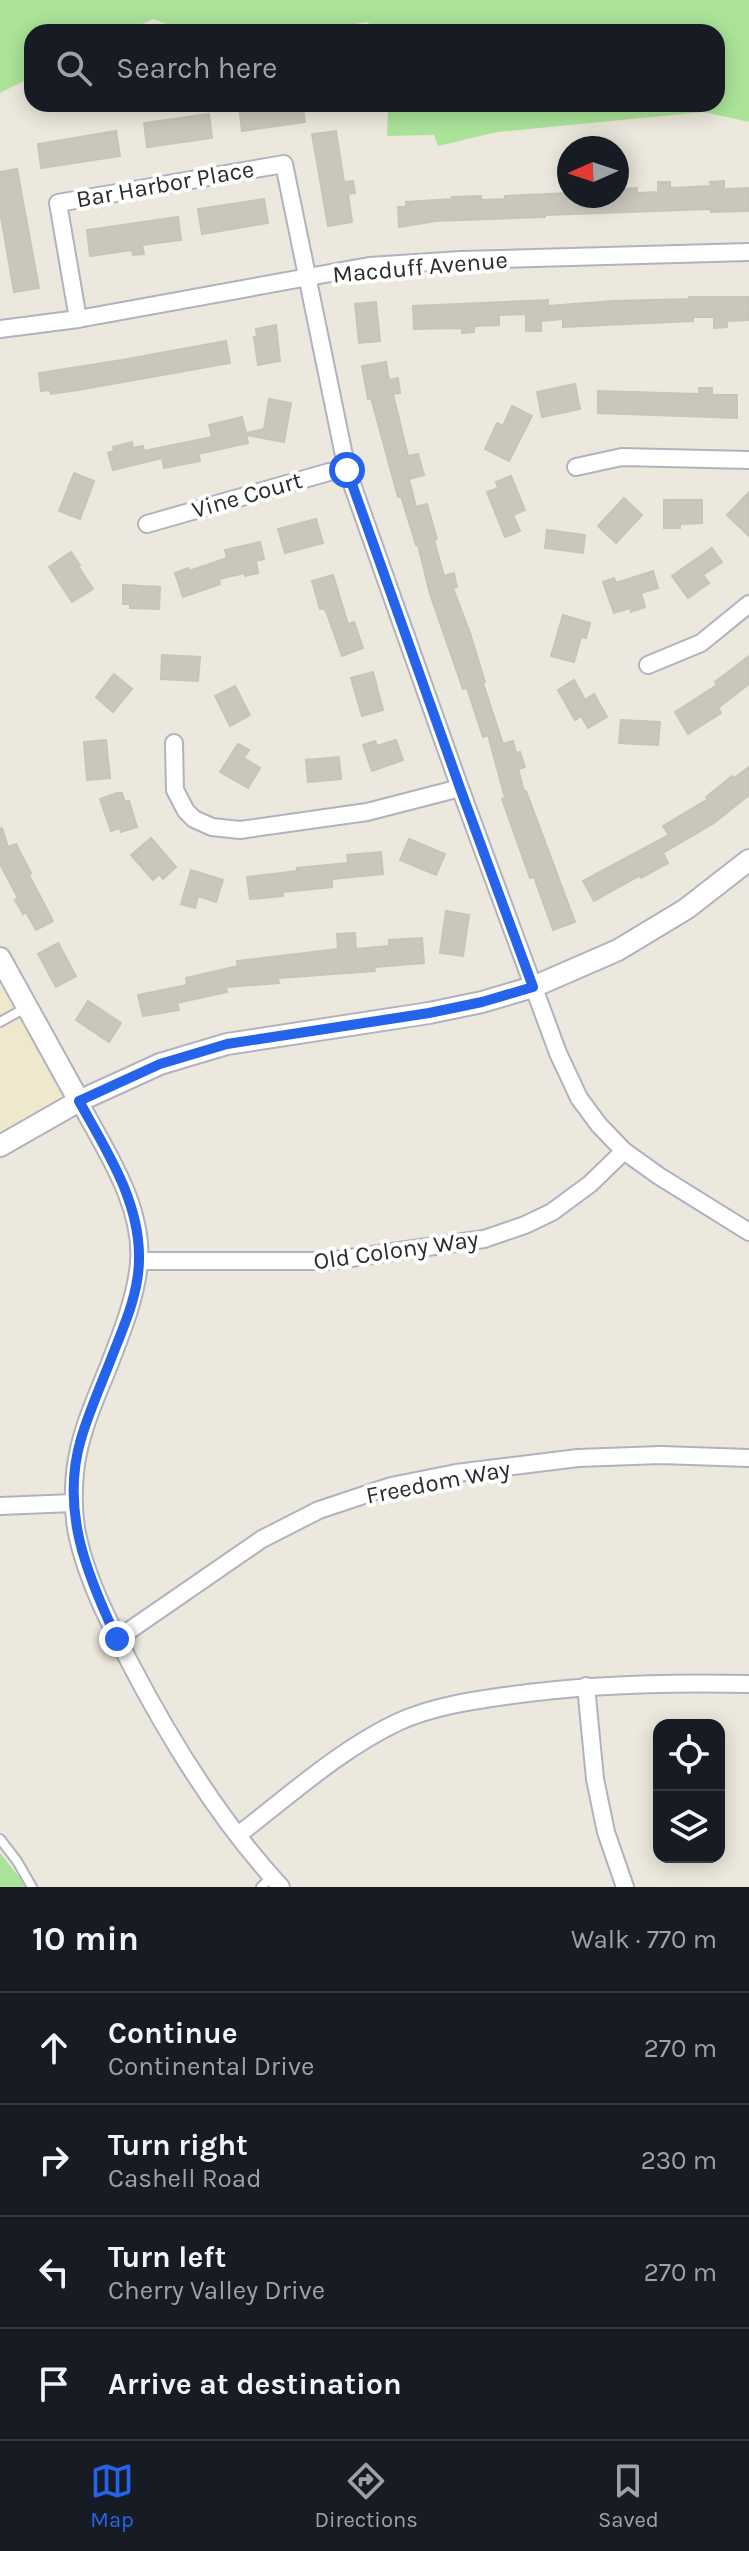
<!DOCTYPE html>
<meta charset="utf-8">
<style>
:root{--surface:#171b24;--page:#242831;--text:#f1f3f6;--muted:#9ea1a6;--line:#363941;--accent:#2563eb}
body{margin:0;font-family:Karla,sans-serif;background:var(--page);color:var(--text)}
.controls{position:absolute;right:24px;bottom:24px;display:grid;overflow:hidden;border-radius:16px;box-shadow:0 4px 20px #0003}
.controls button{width:72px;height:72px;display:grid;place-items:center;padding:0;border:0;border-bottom:2px solid var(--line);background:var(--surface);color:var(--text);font:40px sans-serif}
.compass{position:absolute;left:557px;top:136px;width:72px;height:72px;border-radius:50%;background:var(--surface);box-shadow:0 4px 20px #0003;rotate:267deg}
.stop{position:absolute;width:24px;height:24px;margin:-18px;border:6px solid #2563eb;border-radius:50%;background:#fff}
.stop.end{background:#2563eb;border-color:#fff;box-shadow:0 2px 8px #0008}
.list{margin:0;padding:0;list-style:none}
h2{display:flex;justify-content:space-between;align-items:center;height:104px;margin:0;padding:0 32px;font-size:34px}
h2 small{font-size:26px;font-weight:400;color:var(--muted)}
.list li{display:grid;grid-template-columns:52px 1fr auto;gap:24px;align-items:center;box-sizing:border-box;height:112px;padding:0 32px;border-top:2px solid var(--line)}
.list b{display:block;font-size:30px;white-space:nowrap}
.list p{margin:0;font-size:26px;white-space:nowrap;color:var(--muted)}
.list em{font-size:26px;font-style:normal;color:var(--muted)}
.icon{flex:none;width:44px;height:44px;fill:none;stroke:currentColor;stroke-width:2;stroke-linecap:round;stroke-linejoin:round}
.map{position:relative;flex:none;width:749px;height:1887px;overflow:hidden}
.search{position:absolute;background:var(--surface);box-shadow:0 4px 20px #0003;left:24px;right:24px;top:24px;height:88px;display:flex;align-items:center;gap:20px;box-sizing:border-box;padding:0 28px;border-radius:24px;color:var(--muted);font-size:30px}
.sheet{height:552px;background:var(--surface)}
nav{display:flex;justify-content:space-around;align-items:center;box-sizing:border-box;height:112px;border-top:2px solid var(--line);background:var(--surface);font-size:22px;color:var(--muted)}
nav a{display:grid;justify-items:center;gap:4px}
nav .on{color:var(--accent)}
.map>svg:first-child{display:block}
.education{fill:#efe8cd}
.green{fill:#abe499}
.building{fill:#c9c6bc;stroke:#c9c4b7;stroke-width:2}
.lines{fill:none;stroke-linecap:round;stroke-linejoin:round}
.service-casing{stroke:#b1b2bf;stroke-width:12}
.minor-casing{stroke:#b1b2bf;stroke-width:20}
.tertiary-casing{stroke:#b1b2bf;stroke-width:24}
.service{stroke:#fff;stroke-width:8}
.minor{stroke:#fff;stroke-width:16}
.tertiary{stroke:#fff;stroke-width:20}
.route{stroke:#2563eb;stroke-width:10}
.labels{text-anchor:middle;stroke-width:8;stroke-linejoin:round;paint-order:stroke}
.street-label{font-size:24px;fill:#2b2b2b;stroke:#fff}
</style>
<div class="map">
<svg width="749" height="1887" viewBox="0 0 749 1887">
<rect width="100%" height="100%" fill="#ede8dd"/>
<path class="education" d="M0,958L79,1101L0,1146Z"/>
<g class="green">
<path d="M0,0H749V122L704,112L497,132L438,146L434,135L387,136L388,104H717V32H373L368,22L327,28L326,32H188L153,19L125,32H32V77L0,93Z"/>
<path d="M0,1853L27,1887H0Z"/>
</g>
<g class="building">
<path d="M254,104H302L305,122L242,131L239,106Z"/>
<path d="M209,114L212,138L147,147L144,123Z"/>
<path d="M116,131L120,156L41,168L38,144Z"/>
<path d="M336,131L344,182L353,181L355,193L348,194L352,222L328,226L312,134Z"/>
<path d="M17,169L39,288L14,292L0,211V172Z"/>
<path d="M724,181V189L749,188V211L711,212V209L545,215V217L436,221L399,227L398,207H406V202L453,199L452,197L481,196V200L505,199V196L569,193V196H617V189L637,188V193L658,192V182H670V188L711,186L710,182Z"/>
<path d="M264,199L268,223L202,234L198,209Z"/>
<path d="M178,217L181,240L142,245L144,254L133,255L132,250L90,256L87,230Z"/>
<path d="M689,297H749V320L727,321V327L714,328V317H693V321L563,327V319L541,321V331H526V314L499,315V325L474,326V332L462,333V328L414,329L413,306L548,300V306L613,301L689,299Z"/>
<path d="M376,302L380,341L359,343L355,304Z"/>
<path d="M276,325L280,361L258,365L254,337H257L256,329Z"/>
<path d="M226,341L230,363L78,390L51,394L50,390L41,391L39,373L122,360Z"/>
<path d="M386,362L389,380L398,378L400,393L393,394L408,456L418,454L424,475L409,479L416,507L427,504L437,539L434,540L444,576L454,573L457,587L453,588L470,633L485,682L483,683L503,744L513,741L516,753L520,752L525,767L518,769L524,791H526L575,922L553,930L534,877L530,878L502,799L505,798L488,735L483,737L467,688L463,689L430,594L418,545H416L401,496L398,497L371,398L368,399L362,366Z"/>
<path d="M575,384L580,409L542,417L537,392Z"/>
<path d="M699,388H712V395H737V418L598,413V391L699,394Z"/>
<path d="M269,399L291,403L284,442L246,435L248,443L198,454L200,461L164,468L162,458L113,470L108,453L114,451L113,447L132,442L133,448L143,446L144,451L212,437L209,425L242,417L246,433L264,429Z"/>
<path d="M512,406L532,416L509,461L485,449L497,423L503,426Z"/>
<path d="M74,473L94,481L80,519L59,511Z"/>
<path d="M511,476L525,510L513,515L520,531L505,537L487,492L498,488L496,482Z"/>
<path d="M749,492V536L727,515Z"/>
<path d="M624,498L642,515L616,543L598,526Z"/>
<path d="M664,500H702V523L680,524V528H664Z"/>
<path d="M316,519L323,543L285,553L278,529Z"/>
<path d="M547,530L585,535L583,553L545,548Z"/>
<path d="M260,542L264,559L256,561L258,573L245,576V573L219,579L220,584L183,597L175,573L188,568L189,571L227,558L225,550Z"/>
<path d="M712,548L722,562L703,575L709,583L688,598L672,576Z"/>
<path d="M71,552L80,565L78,566L93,589L72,602L49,567Z"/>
<path d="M653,571L658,588L641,593L645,607L631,612L630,608L614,613L603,582L614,578L616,583Z"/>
<path d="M333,575L348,624L354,622L363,648L342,656L327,614L324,608L320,609L312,581Z"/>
<path d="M123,585L160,587L159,609L130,608V604H123Z"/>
<path d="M563,615L590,623L586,638L581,637L574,662L551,656Z"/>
<path d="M162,655L200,657L198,681L161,679Z"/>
<path d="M749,656V684L718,708L721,713L688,734L675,712L717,685L715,682Z"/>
<path d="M373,672L383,710L362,716L351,678Z"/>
<path d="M114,674L132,689L113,712L96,697Z"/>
<path d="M574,680L585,700L594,694L607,717L588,728L581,716L575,720L558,690Z"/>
<path d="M235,686L250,715L230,726L215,696Z"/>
<path d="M621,720L660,722L658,745L619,743Z"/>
<path d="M106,740L110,778L87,780L84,742Z"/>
<path d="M396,740L403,760L372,771L363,745L375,741L377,746Z"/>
<path d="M238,744L249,750L244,758L260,768L248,788L220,772Z"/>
<path d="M339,757L341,779L308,782L306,760Z"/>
<path d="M749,767V795L714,823L663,853L668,863L641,878L639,876L594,901L583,881L669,835L663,826L708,799L706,797L732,776L734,778Z"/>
<path d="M117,793H122L125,802L129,801L137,827L121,832L120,828L111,831L100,799Z"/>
<path d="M2,828L8,847L16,844L31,873L29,875L53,921L36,930L26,912L23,914L15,900L18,898L0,864V829Z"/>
<path d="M151,838L176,867L163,879L159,874L153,880L131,855Z"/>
<path d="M409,839L445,854L436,875L400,860Z"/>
<path d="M381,852L383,874L332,879V887L283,892V896L250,899L247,877L297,871V868L348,863L347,855Z"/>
<path d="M191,870L223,880L216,902L198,896L195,908L181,904Z"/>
<path d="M446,911L469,915L463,956L440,953Z"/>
<path d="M355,933L356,949L389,946V940L422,938L424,963L374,967L375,971L278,978L279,983L226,987L227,992L177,1003L179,1010L143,1016L138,995L187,985L186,978L238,966L237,961L338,949L337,934Z"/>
<path d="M58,943L76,976L56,987L38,954Z"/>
<path d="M88,1001L121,1023L109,1042L76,1020Z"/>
</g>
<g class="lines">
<defs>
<g id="service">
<path d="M0,1022L27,1007"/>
<path d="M0,1839L17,1861L32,1887"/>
<path d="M261,1887L272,1877"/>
</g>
<g id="minor">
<path d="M78,319L58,203L284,164L347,470L460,788L558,1053L579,1098L599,1125L624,1151L659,1176L749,1232"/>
<path d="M0,329L78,319L369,266L461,260L749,252"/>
<path d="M576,467L622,457L749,460"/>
<path d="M147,524L329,472L347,470"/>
<path d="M648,665L701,643L749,604"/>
<path d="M174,743L175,790L186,811L194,819L212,827L240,830L367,812L460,788"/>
<path d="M79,1101C105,1150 144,1206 139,1264C135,1301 121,1334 108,1368C94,1402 79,1435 75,1472C73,1494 73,1517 78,1538C88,1582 109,1622 129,1661C171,1742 219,1820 281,1887"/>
<path d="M139,1261H329L484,1239L525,1225L552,1212L590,1184L624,1151"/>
<path d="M0,1506L73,1503"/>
<path d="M117,1639L262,1539L319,1510L391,1486L456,1473L578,1458L661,1455L749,1458"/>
<path d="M586,1686L595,1779L606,1832L625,1887"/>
<path d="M238,1835C289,1796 339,1750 398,1722C431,1707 469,1701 505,1696C587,1684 666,1682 749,1684"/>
</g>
<g id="tertiary">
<path d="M0,958L79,1101"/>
<path d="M0,1146L79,1101L160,1064L227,1044L429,1013L482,1002L533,987L618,950L686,909L749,860"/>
</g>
</defs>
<use href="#service" class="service-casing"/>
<use href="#minor" class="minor-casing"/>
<use href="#tertiary" class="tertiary-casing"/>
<use href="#service" class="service"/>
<use href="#minor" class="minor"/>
<use href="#tertiary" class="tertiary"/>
</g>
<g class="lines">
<path class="route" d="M117,1639C87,1575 60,1510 81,1439C89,1412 101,1385 111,1359C123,1328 139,1294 139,1259C140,1201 106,1150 79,1101L160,1064L227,1044L429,1013L482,1002L533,987L460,788L347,470"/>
</g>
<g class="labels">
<g class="street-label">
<text transform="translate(165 184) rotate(-10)" y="8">Bar Harbor Place</text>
<text transform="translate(420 267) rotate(-5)" y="8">Macduff Avenue</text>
<text transform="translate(247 495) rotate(-16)" y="8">Vine Court</text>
<text transform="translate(396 1250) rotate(-8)" y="8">Old Colony Way</text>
<text transform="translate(438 1482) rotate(-11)" y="8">Freedom Way</text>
</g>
</g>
</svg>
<div class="controls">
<button><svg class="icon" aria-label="locate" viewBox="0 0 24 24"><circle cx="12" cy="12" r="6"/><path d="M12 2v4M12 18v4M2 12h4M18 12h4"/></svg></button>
<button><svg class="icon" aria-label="layers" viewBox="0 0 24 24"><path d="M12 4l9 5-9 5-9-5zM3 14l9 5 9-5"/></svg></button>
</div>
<svg class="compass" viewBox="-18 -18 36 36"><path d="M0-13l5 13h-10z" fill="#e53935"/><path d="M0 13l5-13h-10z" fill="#9ea1a6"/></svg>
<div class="stop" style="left:347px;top:470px"></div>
<div class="stop end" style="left:117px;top:1639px"></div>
<div class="search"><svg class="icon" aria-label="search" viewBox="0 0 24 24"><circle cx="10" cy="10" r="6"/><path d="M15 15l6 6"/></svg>Search here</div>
</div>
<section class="sheet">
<h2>10 min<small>Walk · 770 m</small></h2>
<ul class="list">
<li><svg class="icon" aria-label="ahead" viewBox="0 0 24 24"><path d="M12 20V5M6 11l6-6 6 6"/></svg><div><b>Continue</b><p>Continental Drive</p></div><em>270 m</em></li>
<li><svg class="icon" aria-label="right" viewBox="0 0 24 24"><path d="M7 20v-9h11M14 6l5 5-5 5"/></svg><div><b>Turn right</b><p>Cashell Road</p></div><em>230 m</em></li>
<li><svg class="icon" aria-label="left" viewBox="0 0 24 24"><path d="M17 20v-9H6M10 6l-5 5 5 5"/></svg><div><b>Turn left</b><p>Cherry Valley Drive</p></div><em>270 m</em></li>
<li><svg class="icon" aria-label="arrive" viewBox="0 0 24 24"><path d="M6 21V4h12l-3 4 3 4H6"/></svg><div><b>Arrive at destination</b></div></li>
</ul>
</section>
<nav>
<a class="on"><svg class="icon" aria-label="map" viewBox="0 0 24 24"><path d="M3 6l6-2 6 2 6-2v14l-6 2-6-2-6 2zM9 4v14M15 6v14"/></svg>Map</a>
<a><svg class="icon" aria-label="directions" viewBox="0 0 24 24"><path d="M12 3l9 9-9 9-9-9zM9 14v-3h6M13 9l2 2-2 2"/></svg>Directions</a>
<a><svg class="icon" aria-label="saved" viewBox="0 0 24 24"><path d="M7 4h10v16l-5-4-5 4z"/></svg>Saved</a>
</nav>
